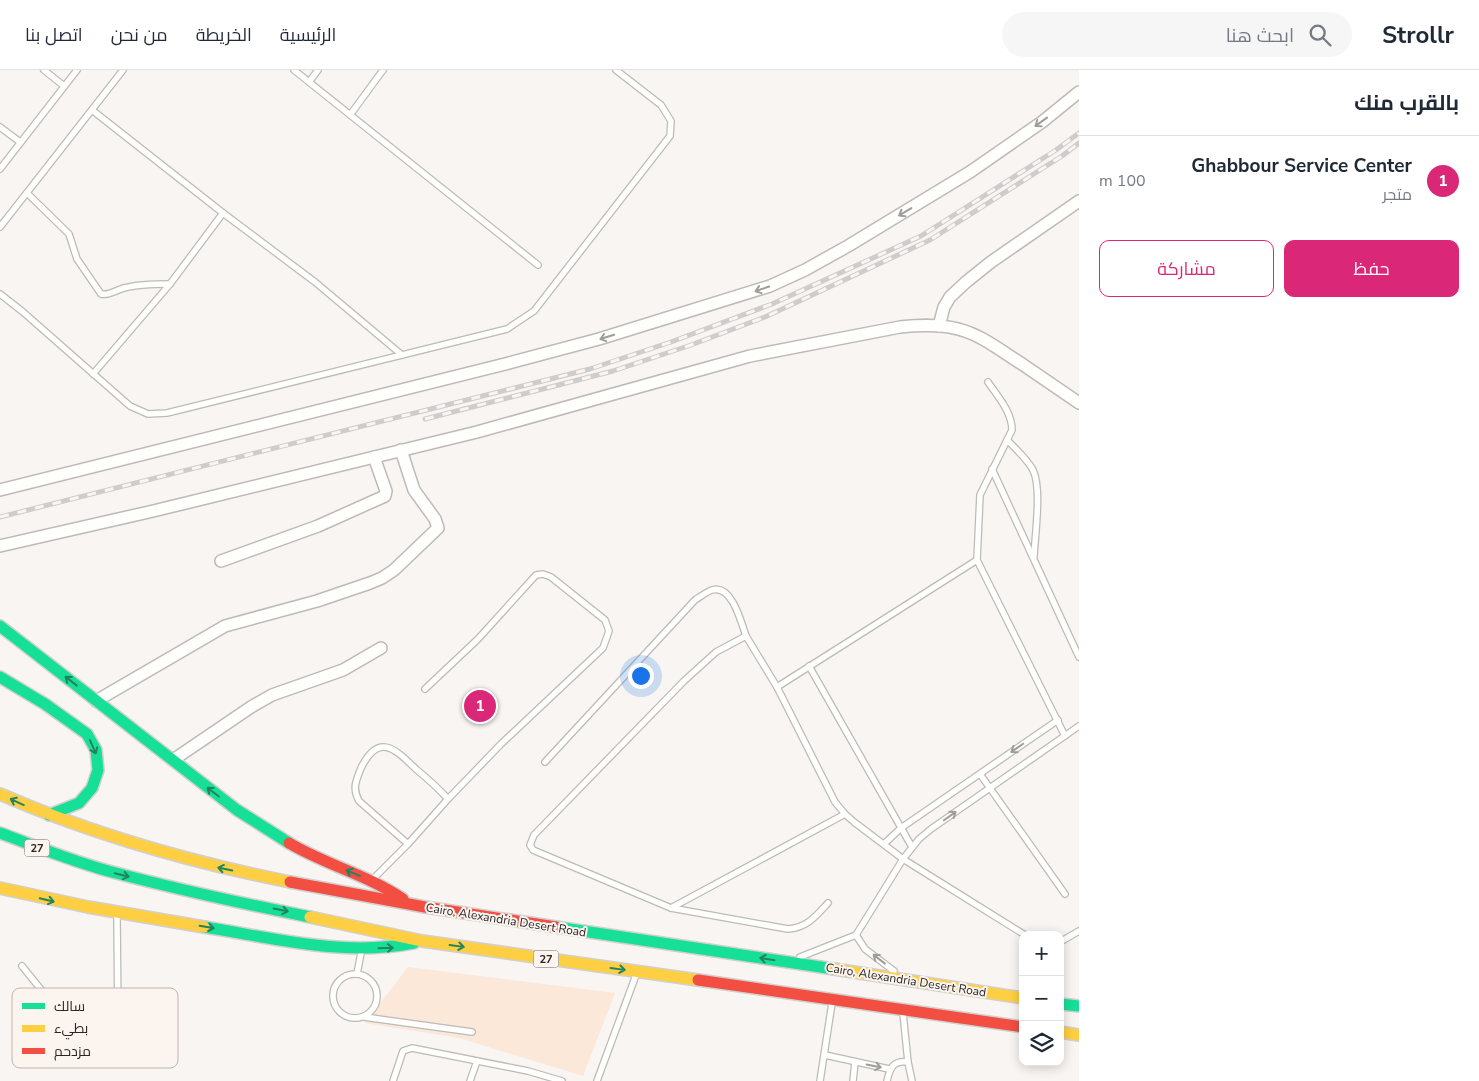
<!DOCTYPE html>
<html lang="ar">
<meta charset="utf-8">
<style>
:root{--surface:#fff;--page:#f6f6f7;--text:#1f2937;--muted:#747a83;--line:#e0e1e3;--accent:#db2777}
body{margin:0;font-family:"Nunito Sans",Cairo,sans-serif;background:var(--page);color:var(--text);direction:rtl}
.controls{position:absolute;right:15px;bottom:15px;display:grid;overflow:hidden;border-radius:10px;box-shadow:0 2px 12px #0003}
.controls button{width:45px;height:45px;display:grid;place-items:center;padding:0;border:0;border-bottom:1px solid var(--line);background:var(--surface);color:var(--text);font:25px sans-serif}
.you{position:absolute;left:640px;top:605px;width:18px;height:18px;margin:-12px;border:4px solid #fff;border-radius:50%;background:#1a73e8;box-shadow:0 0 0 8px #1a73e833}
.badge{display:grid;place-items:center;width:32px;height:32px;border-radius:50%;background:var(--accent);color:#fff;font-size:16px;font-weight:700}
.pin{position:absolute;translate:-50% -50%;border:2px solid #fff;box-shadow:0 1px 5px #0006}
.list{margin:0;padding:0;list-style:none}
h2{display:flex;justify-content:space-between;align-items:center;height:65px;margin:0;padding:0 20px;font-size:21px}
h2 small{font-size:16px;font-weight:400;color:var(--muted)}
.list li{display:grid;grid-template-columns:32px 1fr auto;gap:15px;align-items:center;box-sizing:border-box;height:90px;padding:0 20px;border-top:1px solid var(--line)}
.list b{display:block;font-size:19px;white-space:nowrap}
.list p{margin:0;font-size:16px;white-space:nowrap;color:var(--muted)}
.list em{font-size:16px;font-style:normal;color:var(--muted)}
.actions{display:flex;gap:10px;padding:15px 20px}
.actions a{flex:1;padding:11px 0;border:1px solid var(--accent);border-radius:10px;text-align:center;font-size:18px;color:var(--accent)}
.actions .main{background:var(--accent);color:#fff}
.icon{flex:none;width:28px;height:28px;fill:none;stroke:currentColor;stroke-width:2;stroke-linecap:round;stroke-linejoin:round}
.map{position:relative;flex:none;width:1079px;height:1011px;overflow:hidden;direction:ltr}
header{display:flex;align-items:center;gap:30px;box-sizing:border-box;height:70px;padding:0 25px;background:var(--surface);border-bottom:1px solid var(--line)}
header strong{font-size:24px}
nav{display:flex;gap:28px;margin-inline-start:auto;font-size:18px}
.search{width:350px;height:45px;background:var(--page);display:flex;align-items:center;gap:12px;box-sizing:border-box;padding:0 18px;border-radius:28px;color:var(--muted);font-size:19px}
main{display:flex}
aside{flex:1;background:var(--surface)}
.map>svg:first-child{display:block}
.green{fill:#fbe8d9}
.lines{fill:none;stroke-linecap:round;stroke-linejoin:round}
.lane-casing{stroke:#bdbab8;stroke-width:8}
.street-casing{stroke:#bdbab8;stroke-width:14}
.fast-casing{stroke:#d2d0cf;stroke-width:14}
.slow-casing{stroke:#d2d0cf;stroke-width:14}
.jam-casing{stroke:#d2d0cf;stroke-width:14}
.lane{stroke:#fefefd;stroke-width:5.5}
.street{stroke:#fefefd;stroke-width:11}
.fast{stroke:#16e098;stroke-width:11}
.slow{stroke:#ffcf43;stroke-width:11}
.jam{stroke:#f24e42;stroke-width:11}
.rail-casing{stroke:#cecccc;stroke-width:5}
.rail{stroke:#fbf4ef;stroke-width:3;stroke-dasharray:9;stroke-linecap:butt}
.oneway{stroke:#9f9d9c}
.oneway2{stroke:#20845f}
.labels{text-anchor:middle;stroke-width:4;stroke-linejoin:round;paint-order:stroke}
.shield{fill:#fbf4ef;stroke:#696462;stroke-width:1}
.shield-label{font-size:11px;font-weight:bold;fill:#2a2726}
.street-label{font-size:12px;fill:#2a2726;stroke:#fbf4ef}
.key{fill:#fbf4ef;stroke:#bcb6b3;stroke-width:1}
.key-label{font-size:14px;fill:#2a2726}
</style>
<header>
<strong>Strollr</strong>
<div class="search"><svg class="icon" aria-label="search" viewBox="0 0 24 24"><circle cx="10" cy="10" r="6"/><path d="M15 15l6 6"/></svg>ابحث هنا</div>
<nav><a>الرئيسية</a><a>الخريطة</a><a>من نحن</a><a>اتصل بنا</a></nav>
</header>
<main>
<aside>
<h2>بالقرب منك<small></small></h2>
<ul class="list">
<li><span class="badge">1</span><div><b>Ghabbour Service Center</b><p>متجر</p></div><em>100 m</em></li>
</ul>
<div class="actions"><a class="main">حفظ</a><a>مشاركة</a></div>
</aside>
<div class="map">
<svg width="1079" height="1011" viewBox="0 0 1079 1011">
<rect width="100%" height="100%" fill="#f8f5f2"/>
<path class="green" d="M408,897L615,923L583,1006L459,968L365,953Z"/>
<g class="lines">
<defs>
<g id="lane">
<path d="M44,0L64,16"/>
<path d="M294,0L538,195"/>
<path d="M309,12L318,0"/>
<path d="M92,40L223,143L170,214L93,304"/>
<path d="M350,45L383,0"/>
<path d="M0,57L20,72"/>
<path d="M0,99L77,0"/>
<path d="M27,123L69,164L77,189L101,224C109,226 116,220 124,218C139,214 155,214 170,214"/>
<path d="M223,143L315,212L402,285"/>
<path d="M0,157L123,0"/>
<path d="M0,224L23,242L130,336L148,344L167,343L507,259L534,241L670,66L671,51L661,35L616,0"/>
<path d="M1007,370C1016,379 1027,389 1033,400C1042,418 1035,465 1034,486"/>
<path d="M992,399L1079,587"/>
<path d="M977,490L980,425L1012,360C1012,342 998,327 988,312"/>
<path d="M809,596L912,777"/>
<path d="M777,617L977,490L1065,666"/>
<path d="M425,619L478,569L536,505L543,504L551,507L605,550L609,561L603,578L501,674L448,729"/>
<path d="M545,692L695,530C700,527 706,522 712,520C732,514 741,552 746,566"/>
<path d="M980,704L1065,824"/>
<path d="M845,744L671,838L533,780L530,775L534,765L684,611L716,582L746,566L777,617L835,732L845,744L854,752L903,789L1025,865"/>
<path d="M884,774L901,758L1058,650"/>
<path d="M374,808L408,774L448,729C439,719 428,709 417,700C396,680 379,661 361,698C356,711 352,718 359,731L408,774"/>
<path d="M671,838L788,859C807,858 816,846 828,833"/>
<path d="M856,865L865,879L894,901"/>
<path d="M1060,872L1079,861"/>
<path d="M800,887L856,865L903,789L919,769L931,759L1079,656"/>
<path d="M22,896L94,985L103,986C117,977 116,970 118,955L117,847"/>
<path d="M357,904L361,883"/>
<circle cx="355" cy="926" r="22"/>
<path d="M903,943L908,992L912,1011"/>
<path d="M364,947L472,962"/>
<path d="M825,985L889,999"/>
<path d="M393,1011L403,981L412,978L528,1001L562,1011"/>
<path d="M470,1011L477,991"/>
<path d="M597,1011L636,905"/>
<path d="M820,1011L832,933"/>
<path d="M853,1011L855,992"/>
<path d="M887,1011C890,998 893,990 908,992"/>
</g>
<g id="street">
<path d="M939,256L944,237L950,227L966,212L991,192L1079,131"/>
<path d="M0,420L509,293L599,269L770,216L805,200L848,176L970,102L1042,52L1079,22"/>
<path d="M0,476L149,442L477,362L750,286L900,257C920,255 939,254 958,259C982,265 1001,281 1022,294C1041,307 1060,320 1079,333"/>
<path d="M221,491L318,456L385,426L386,421L374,387"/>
<path d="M96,631L225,556L317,531L370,513L382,508L394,500L438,458L435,449L414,420L401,380"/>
<path d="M173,690L251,637L272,625L343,600L381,578"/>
</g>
<g id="fast">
<path d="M0,556L237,740L289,773"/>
<path d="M0,607L45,634L87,664L96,680L98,700L92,718L79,733L49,745"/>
<path d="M0,763C38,777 76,793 116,803C180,820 245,834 310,847"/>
<path d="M204,857C274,868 343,887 414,873"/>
<path d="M556,857L834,899"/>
<path d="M1060,934L1079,936"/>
</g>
<g id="slow">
<path d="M0,724C94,765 190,792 290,812"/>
<path d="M0,818L88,837L204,857"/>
<path d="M310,847L422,871L698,910"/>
<path d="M834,899L1023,928"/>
<path d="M1060,962L1079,965"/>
</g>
<g id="jam">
<path d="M289,773C326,795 368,805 403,829"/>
<path d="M290,812L425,837L556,857"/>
<path d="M698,910L1023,957"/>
</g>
</defs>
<use href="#lane" class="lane-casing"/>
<use href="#street" class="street-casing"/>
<use href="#fast" class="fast-casing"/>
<use href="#slow" class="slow-casing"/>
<use href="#jam" class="jam-casing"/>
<use href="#lane" class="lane"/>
<use href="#street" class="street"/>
<use href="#fast" class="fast"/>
<use href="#slow" class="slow"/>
<use href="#jam" class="jam"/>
<defs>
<g id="rail">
<path d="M425,349L613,301L691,275L765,247L930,170L1062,86L1079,73"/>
<path d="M0,447L590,299L671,272L772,234L921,166L1056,80L1079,63"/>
</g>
</defs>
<use href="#rail" class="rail-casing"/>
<use href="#rail" class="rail"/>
</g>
<defs><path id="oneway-shaft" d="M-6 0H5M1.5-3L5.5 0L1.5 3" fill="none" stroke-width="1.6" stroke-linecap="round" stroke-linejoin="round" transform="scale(1.25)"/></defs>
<g class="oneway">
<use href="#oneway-shaft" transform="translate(1041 52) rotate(144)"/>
<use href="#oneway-shaft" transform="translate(905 142) rotate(149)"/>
<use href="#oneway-shaft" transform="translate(762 219) rotate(161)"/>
<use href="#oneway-shaft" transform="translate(607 267) rotate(163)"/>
<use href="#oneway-shaft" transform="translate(1017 678) rotate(145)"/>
<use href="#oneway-shaft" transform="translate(950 746) rotate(-35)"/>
<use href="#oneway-shaft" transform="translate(879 889) rotate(-142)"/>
<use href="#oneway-shaft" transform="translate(874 996) rotate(12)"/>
</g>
<g class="oneway2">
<use href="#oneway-shaft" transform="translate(71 611) rotate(-142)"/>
<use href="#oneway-shaft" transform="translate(93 677) rotate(66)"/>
<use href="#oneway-shaft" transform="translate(213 722) rotate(-143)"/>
<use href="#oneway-shaft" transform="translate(17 732) rotate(-155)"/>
<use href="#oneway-shaft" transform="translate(225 799) rotate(-168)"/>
<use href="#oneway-shaft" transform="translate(353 803) rotate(-157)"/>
<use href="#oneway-shaft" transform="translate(122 805) rotate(14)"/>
<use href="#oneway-shaft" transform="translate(47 830) rotate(13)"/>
<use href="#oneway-shaft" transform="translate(281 840) rotate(11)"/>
<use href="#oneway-shaft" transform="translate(207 857) rotate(9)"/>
<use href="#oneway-shaft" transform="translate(457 876) rotate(8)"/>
<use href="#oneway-shaft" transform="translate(386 878) rotate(-2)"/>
<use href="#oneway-shaft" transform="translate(767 889) rotate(-171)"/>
<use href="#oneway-shaft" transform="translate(618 899) rotate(8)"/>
</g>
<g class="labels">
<g class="shield">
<rect x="24.5" y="769.5" width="25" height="17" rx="4"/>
<rect x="533.5" y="880.5" width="25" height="17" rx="4"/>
</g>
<g class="shield-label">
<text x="37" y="782">27</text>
<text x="546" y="893">27</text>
</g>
<g class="street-label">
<text transform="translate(506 850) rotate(9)" y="4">Cairo, Alexandria Desert Road</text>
<text transform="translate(906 910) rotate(9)" y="4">Cairo, Alexandria Desert Road</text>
</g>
</g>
<rect x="12" y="918" width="166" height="80" rx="8" class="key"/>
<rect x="22" y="933" width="23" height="6" fill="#16e098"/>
<rect x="22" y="955" width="23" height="7" fill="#ffcf43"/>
<rect x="22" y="978" width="23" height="6" fill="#f24e42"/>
<g class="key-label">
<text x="54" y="941">سالك</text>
<text x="54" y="963">بطيء</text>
<text x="54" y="986">مزدحم</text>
</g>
</svg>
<div class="controls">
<button>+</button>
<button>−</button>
<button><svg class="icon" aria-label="layers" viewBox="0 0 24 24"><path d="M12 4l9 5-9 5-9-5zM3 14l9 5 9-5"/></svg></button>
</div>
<div class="you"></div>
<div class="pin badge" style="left:480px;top:636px">1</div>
</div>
</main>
